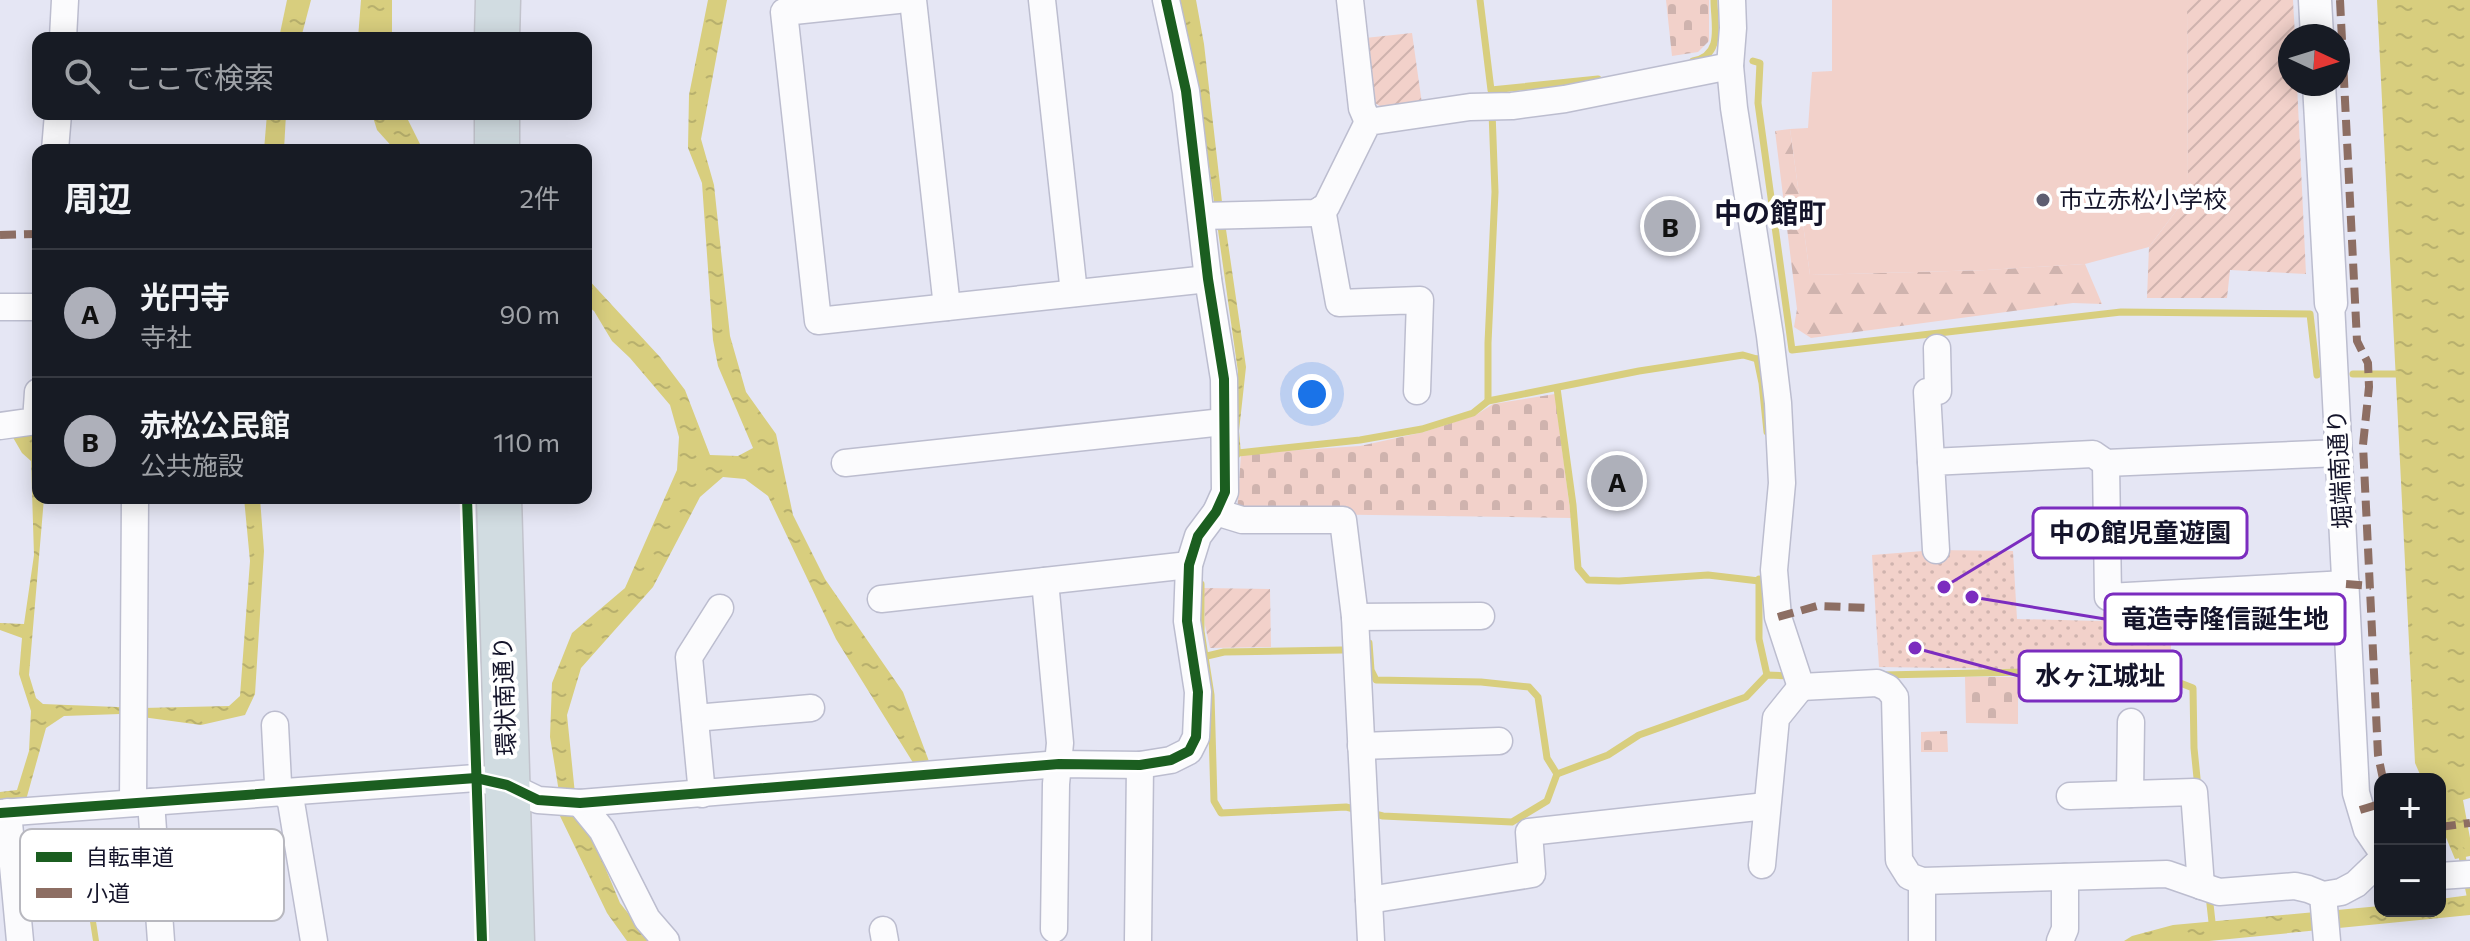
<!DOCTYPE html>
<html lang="ja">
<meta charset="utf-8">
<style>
:root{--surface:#171b24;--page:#20242c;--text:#f1f3f6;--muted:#9ea1a6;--line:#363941;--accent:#aeb0ba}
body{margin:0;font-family:Commissioner,"Noto Sans JP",sans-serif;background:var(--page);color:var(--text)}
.controls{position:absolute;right:24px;bottom:24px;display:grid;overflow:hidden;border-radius:16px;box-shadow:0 4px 20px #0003}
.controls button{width:72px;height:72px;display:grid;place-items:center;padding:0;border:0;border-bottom:2px solid var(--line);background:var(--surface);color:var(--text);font:40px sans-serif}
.compass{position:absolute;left:2278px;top:24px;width:72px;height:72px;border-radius:50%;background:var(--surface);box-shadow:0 4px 20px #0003;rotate:94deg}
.you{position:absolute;left:1312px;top:394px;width:28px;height:28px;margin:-20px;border:6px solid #fff;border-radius:50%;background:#1a73e8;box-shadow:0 0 0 12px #1a73e833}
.badge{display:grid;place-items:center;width:52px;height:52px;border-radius:50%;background:var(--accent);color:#111;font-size:26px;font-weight:700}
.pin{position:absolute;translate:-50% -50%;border:4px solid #fff;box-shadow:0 2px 8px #0006}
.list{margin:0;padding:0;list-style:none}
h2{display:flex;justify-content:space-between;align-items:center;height:104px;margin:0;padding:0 32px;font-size:34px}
h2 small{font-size:26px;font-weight:400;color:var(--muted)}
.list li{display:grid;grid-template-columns:52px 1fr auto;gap:24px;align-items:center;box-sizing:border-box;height:128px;padding:0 32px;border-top:2px solid var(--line)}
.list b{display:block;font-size:30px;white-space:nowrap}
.list p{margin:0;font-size:26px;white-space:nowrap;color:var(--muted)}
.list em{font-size:26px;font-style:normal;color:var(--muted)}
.icon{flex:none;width:44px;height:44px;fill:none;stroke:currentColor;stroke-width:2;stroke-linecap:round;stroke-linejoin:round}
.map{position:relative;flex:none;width:2470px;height:941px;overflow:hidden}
.search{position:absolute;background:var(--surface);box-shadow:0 4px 20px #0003;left:32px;top:32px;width:560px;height:88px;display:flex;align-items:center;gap:20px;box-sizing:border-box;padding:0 28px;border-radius:16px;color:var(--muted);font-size:30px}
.panel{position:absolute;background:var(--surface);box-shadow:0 4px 20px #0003;left:32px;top:144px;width:560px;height:360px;border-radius:16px}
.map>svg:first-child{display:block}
.grass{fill:url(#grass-dots)}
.forest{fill:url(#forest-firs)}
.cemetery{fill:url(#cemetery-stones)}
.garden{fill:url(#garden-furrows)}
.pitch{fill:#f2d1ca}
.water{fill:url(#water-ripples)}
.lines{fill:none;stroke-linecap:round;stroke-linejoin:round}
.stream{stroke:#d8ce7e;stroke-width:7}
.minor-casing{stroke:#bcbdcf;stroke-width:29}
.tertiary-casing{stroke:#bcbdcf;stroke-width:35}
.trunk-casing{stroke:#c2c3cc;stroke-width:47}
.minor{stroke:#fbfbfd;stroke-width:26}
.tertiary{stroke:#fbfbfd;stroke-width:32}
.trunk{stroke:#d1dce1;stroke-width:44}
.quiet{stroke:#8d6e63;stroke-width:8;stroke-dasharray:16 8;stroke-linecap:butt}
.cycleway-casing{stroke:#fff;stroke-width:15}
.cycleway{stroke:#1b5e20;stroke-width:10}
.poi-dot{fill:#5d5e71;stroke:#fff;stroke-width:3}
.labels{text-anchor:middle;stroke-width:8;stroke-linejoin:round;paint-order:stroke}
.poi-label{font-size:24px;fill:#14142a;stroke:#fff;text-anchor:start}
.street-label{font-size:24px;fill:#14142a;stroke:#fff}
.quarter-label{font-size:28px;font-weight:bold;fill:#14142a;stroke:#fff}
.key{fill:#fff;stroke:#b8b8bf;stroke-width:2}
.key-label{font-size:22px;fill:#14142a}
.leader{fill:none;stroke:#7b2cbf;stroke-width:3}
.callout-dot{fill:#7b2cbf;stroke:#fff;stroke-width:3}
.callout{fill:#fff;stroke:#7b2cbf;stroke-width:3}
.callout-label{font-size:26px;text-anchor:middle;font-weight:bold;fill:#14142a}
</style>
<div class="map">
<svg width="2470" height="941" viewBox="0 0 2470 941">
<defs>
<pattern id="grass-dots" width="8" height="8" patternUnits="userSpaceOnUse" patternTransform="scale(2)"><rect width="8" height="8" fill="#f2d1ca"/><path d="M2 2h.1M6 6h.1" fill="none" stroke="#cfb3ae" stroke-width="1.8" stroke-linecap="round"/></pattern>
<pattern id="forest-firs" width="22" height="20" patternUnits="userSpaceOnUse" patternTransform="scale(2)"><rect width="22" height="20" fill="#f2d1ca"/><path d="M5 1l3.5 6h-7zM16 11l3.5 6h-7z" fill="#cfb3ae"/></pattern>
<pattern id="cemetery-stones" width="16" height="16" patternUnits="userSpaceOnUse" patternTransform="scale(2)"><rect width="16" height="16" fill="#f2d1ca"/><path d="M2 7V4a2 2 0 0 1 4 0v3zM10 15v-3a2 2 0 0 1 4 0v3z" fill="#cfb3ae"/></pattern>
<pattern id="garden-furrows" width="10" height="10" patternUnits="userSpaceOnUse" patternTransform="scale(2)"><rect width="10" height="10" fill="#f2d1ca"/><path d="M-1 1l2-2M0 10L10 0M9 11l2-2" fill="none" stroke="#cfb3ae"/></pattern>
<pattern id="water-ripples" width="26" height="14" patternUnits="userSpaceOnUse" patternTransform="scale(2)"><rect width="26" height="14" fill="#d8ce7e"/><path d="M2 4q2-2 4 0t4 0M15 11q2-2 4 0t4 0" fill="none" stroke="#b8b06d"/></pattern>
</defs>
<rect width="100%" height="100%" fill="#e5e6f4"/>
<path class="grass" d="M1936,550L2013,551L2017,619L2101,621L2105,606L2171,604V677L2018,669L1879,667L1872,555Z"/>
<path class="forest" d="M1790,129L1810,275L1987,270L2085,264L2102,304L2073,303L1811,338L1794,327L1797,309L1775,131Z"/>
<g class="cemetery">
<path d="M1666,0H1709V41L1698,52L1672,56Z"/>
<path d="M1555,394L1571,518L1237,513L1241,454L1360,446L1424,432L1476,415L1493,404Z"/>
<path d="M1965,677H2018V724L1966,723Z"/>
<path d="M1947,731L1948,752H1921V732Z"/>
</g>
<g class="garden">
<path d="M2187,0H2293L2295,36H2290V84H2297L2306,274L2230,270L2227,298H2147L2149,247L2188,195Z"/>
<path d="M1412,33L1422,104L1383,108L1370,100L1365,38Z"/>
<path d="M1204,588L1270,589L1271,647L1210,648L1205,625Z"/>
</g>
<path class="pitch" d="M1832,0H2187L2188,195L2149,247L2085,264L1987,270L1810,275L1790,129L1808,128L1812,72L1832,71Z"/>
<g class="water">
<path d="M287,0H311L301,38H279Z"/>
<path d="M361,0H392V38H358Z"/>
<path d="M708,0H727L701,139L714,185L730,336L746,392L776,434L793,515L825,579L903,692L930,764L917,769L836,639L768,496L745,479L723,477L700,497L653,587L581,668L567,715L575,794L559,792L550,737L552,683L572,633L625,588L677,470L679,437L670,405L630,358L612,341L594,311L586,305V277L660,357L685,390L710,455L738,456L753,448L718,366L713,340L702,183L688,148L689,95Z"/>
<path d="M1179,0H1196L1204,44L1222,202L1246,367L1239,431L1241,454L1236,464L1232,430L1238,372L1200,103Z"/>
<path d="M2377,0H2470V798L2463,800L2470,838V856L2455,859L2440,823V779H2422L2415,763Z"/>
<path d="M267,114H286L284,150H264Z"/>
<path d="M372,114H405L423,150H395L377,130Z"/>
<path d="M4,422L38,434V498H44L29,675L36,698L43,704L142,708L229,706L240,696L250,561L244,498H260L264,551L255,694L245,715L201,725L120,714L64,716L46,728L26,800L0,804V792L17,790L29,751L31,711L19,674L22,638L0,630V623L24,624L34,555L31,461L22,453Z"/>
<path d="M574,811L594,841L620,903L650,941H627L607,913L559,814Z"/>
<path d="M66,859H82L88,869L99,941H93L82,870L74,863L46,865Z"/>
<path d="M2470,895V915L2209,941H2124L2132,936L2173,925L2380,906V911H2440V899Z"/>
</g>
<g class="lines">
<g class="stream">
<path d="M1480,0L1491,90L1598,79"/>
<path d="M1693,61C1724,55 1714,24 1714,0"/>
<path d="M1753,61L1760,63L1758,103L1792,350L2121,312L2310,314L2317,375"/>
<path d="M1757,359L1762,383L1767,432"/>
<path d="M2353,374H2396"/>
<path d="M1557,388L1573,505L1578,568L1588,580L1619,581L1708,575L1759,581"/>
<path d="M1488,401V343L1495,192L1492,112"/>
<path d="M1238,453L1360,440L1422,429L1473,413L1488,401L1639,371L1743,355L1757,359L1766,358"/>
<path d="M1759,579V639L1767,675"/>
<path d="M1201,584V631L1211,695L1214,801L1221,813L1346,807L1383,816L1512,822L1547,801L1557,774"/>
<path d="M1369,643L1371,670L1376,680L1481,682L1529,687L1538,697L1547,758L1557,774"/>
<path d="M1207,656L1224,652L1342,650"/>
<path d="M1883,675L2025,672L2170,679L2193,688L2194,748L2198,788"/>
<path d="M1557,774L1608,755L1639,735L1746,697L1767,675L1791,676"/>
<path d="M2461,851L2470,895"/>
<path d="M2209,895L2213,931"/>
</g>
<defs>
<g id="minor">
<path d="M898,0L784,12L818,321L1208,279"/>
<path d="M913,0L947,307"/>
<path d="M1042,0L1074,293"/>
<path d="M1350,0L1362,108L1368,122"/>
<path d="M1732,0L1733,28L1730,66L1734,108L1770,336L1778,403L1782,483L1774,570L1778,617L1801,687L1877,683L1888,688L1895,697L1899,860L1909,876L1922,881L2167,874L2219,892L2295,886L2308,889L2323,895L2341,892L2356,884L2380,861"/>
<path d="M63,38L65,0"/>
<path d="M55,150L58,114"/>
<path d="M1322,209L1339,303L1420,300L1417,391"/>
<path d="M1202,216L1315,213L1326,207L1368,122L1470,107L1512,106L1565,99L1730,66"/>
<path d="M2331,303L2356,793L2367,830L2380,849"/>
<path d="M0,307H38"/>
<path d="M0,426L36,421L38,392"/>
<path d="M1931,462L1927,392L1938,391L1937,348"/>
<path d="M845,463L1223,422"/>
<path d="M2106,463L2108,597L2346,584"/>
<path d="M1216,512L1242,520H1343L1355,617L1371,941"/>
<path d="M1936,550L1931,462L2093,454L2106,463L2339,453"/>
<path d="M1045,581L1060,743L1056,784L1054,929"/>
<path d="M881,599L1189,565"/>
<path d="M1355,617L1481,616"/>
<path d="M695,718L811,708"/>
<path d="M275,725L278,783L291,802L314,941"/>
<path d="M1361,746L1499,741"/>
<path d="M702,794L689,657L720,608"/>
<path d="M2130,794L2131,722"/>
<path d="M2070,796L2194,792L2201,886"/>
<path d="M151,802L161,941"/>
<path d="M133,803L135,498"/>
<path d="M580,803L602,830L647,919L666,941"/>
<path d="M8,812L20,941"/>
<path d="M0,813L476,778L507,785L538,800L580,803L1059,764L1140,765L1171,760L1189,751L1196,737L1198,692L1187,621L1189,565L1198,536L1216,512L1225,492L1224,379L1208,279L1186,91L1166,0"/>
<path d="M1762,865L1776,718L1801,687"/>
<path d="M2440,876L2470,874"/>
<path d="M1922,881V941"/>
<path d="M2323,895L2327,941"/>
<path d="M1369,900L1532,874L1529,832L1766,806"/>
<path d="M883,930L885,941"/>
<path d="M1138,941L1140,765"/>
<path d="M2060,941L2065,929V877"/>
</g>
<g id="tertiary">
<path d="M2315,0L2317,36"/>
<path d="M2319,84L2331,303"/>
</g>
<g id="trunk">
<path d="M497,38L498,0"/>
<path d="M497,150V114"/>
<path d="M499,498L512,941"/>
</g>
</defs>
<use href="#minor" class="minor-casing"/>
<use href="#tertiary" class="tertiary-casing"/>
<use href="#trunk" class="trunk-casing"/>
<use href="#minor" class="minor"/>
<use href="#tertiary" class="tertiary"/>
<use href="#trunk" class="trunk"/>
<g class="quiet">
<path d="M2340,0L2357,341L2368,363L2369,387L2363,445L2378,755L2383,779"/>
<path d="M0,235L38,234"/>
<path d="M2346,584L2371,586"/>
<path d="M1778,617L1817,606L1872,608"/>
<path d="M2360,810L2380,804"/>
<path d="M2440,827L2470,823"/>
</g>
<defs>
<g id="cycleway">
<path d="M467,498L482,941"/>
<path d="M0,813L476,778L507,785L538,800L580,803L1059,764L1140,765L1171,760L1189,751L1196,737L1198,692L1187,621L1189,565L1198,536L1216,512L1225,492L1224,379L1208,279L1186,91L1166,0"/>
</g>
</defs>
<use href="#cycleway" class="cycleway-casing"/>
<use href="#cycleway" class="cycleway"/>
</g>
<circle class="poi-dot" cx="2043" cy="200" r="8"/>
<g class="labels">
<g class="poi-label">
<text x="2059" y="208">市立赤松小学校</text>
</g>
<g class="street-label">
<text transform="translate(2340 469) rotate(-93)" y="8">堀端南通り</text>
<text transform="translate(505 696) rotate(-92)" y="8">環状南通り</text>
</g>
<g class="quarter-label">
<text x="1770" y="223">中の館町</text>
</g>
</g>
<rect x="20" y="829" width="264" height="92" rx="12" class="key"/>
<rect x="36" y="852" width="36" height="10" fill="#1b5e20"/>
<rect x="36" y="888" width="36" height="10" fill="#8d6e63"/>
<g class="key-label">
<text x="86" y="865">自転車道</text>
<text x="86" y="901">小道</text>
</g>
<path class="leader" d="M1944 587L2033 533M1972 597L2105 619M1915 648L2019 676"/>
<g class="callout-dot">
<circle cx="1944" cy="587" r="8"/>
<circle cx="1972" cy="597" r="8"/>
<circle cx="1915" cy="648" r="8"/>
</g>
<g class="callout">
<rect x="2033" y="508" width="214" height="50" rx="8"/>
<rect x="2105" y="594" width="240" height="50" rx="8"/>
<rect x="2019" y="651" width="162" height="50" rx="8"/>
</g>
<g class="callout-label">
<text x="2140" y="542">中の館児童遊園</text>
<text x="2225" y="628">竜造寺隆信誕生地</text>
<text x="2100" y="685">水ヶ江城址</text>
</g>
</svg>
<div class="controls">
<button>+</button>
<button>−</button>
</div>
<svg class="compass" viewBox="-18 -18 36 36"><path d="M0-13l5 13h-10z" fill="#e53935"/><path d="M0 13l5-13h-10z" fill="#9ea1a6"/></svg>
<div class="you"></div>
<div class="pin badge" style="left:1617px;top:481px">A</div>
<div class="pin badge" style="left:1670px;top:226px">B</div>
<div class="search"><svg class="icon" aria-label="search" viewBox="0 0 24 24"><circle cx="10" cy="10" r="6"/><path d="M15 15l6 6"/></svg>ここで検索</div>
<section class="panel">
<h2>周辺<small>2件</small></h2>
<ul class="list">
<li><span class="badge">A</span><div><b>光円寺</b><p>寺社</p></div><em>90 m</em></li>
<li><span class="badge">B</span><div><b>赤松公民館</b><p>公共施設</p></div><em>110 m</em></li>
</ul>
</section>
</div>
